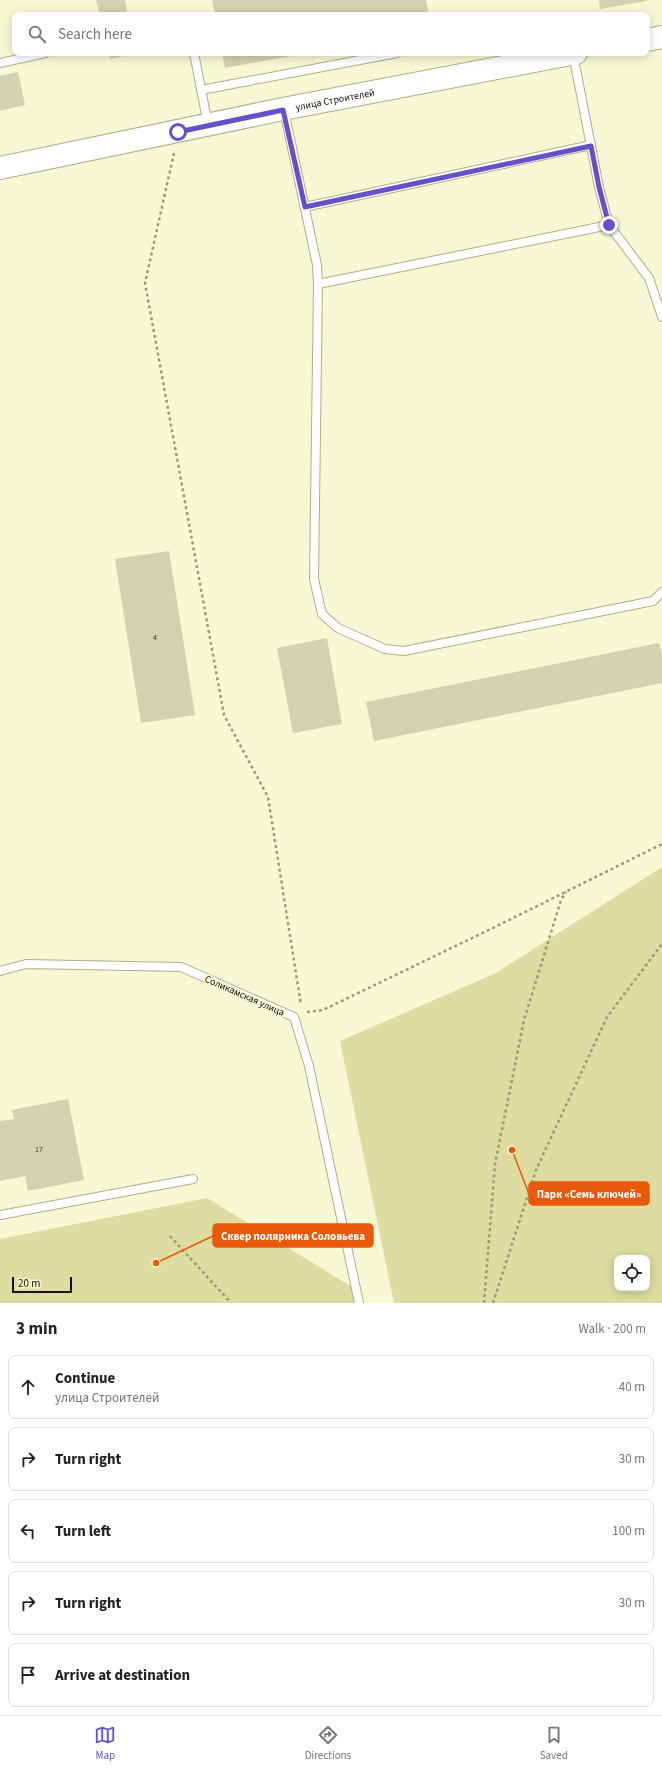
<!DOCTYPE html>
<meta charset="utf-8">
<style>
:root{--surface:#fff;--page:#f6f6f6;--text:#222;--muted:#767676;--line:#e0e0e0;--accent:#6650ca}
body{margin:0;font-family:"Source Sans 3",sans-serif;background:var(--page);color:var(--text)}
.controls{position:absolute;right:12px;bottom:12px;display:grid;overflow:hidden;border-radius:8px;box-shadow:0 2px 10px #0003}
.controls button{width:36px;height:36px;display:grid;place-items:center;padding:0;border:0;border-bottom:1px solid var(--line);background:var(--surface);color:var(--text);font:20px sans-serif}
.scale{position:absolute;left:12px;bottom:10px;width:60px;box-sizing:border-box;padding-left:4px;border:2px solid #111105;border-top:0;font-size:11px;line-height:14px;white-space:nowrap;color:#111105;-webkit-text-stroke:3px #f9f8d5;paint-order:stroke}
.stop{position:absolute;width:12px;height:12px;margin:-9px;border:3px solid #6650ca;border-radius:50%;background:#fff}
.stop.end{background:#6650ca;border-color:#fff;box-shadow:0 1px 4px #0008}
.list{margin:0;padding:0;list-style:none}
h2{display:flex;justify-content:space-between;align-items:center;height:52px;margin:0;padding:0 16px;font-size:17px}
h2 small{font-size:13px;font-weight:400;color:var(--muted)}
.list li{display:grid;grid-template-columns:26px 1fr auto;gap:12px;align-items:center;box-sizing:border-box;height:64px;margin:0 8px 8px;padding:0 8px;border:1px solid var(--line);border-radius:8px}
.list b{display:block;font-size:15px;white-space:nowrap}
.list p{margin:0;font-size:13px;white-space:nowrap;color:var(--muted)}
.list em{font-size:13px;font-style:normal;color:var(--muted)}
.icon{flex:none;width:22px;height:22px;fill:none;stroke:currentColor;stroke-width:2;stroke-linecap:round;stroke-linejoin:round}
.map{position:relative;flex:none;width:662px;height:1303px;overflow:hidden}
.search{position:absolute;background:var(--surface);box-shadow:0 2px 10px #0003;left:12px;right:12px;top:12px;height:44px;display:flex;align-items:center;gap:10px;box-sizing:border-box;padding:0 14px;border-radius:8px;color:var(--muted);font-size:15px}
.sheet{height:412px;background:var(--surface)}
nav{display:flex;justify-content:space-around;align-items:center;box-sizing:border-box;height:56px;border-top:1px solid var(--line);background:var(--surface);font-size:11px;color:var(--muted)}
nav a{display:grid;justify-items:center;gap:2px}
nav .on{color:var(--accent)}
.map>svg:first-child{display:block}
.green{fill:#dedca1;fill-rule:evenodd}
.building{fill:#d2d2b0}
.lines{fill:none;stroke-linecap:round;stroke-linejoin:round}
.lane-casing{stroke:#afae8d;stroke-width:10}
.secondary-casing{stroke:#afae8d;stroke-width:24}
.path{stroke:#99997f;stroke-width:2.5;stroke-dasharray:3 3;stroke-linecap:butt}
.lane{stroke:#fff;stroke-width:8}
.secondary{stroke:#fff;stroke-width:22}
.route{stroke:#6650ca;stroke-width:5}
.labels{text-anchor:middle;stroke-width:3.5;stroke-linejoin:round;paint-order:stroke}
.number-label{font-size:8px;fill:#414130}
.street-label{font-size:10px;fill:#111105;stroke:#f9f8d5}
.leader{fill:none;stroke:#e8590c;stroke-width:1.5}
.callout-dot{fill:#e8590c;stroke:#f9f8d5;stroke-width:1.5}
.callout{fill:#e8590c;stroke:#e8590c;stroke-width:1.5}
.callout-label{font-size:11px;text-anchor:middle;font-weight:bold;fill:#fff}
</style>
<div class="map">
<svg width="662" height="1303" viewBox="0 0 662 1303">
<rect width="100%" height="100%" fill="#f9f8d5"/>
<g class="green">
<path d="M662,867V1303H394L340,1041L496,973ZM617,1258H647V1288H617Z"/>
<path d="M207,1198L352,1287L355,1303H0V1239Z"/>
</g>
<g class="building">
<path d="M96,0H125L128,15H100Z"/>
<path d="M212,0H426L429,15H215Z"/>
<path d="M599,0H647V1L600,9Z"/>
<path d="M109,53H131V54L110,59Z"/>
<path d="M222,53H302V54L225,68Z"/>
<path d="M18,72L25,105L0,111V76Z"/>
<path d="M169,551L195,715L141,723L115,559Z"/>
<path d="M327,638L342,724L293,733L277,648Z"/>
<path d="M659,643L662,655V683L374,741L366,702Z"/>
<path d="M68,1099L84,1180L28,1191L25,1176L0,1181V1121L14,1119L12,1110Z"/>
</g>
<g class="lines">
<defs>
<g id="lane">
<path d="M194,53L208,125"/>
<path d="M0,63L45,53"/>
<path d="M201,90L397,53"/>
<path d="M284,110L317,265L318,284L609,225L599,187L573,54"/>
<path d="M305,207L591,145"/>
<path d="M609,225L649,278L662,317"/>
<path d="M318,284L314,579L322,614L338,628L385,649L404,651L653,601L662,592"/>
<path d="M0,971L26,964L181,967L294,1017L309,1066L359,1303"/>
<path d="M0,1215L193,1179"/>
</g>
<g id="secondary">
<path d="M647,40L662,37"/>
<path id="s1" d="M0,168L283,109L576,53"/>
</g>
</defs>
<use href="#lane" class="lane-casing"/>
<use href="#secondary" class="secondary-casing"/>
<g class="path">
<path d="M174,153L145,283L224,715L268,797L301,1005"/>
<path d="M307,1012L323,1010L497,926L662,844"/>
<path d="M170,1236L231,1303"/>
<path d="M484,1303L495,1164L524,1020L561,900L566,892"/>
<path d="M493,1303L536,1170L607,1017L662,944"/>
</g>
<use href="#lane" class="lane"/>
<use href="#secondary" class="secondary"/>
</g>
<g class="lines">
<path class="route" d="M178,132L283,110L305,207L591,146L599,187L609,225"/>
</g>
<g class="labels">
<g class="number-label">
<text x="155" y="640">4</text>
<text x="39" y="1152">17</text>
</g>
<g class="street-label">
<text dy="4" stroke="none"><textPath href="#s1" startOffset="342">улица Строителей</textPath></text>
<text transform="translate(245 995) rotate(24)" y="4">Соликамская улица</text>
</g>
</g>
<path class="leader" d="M512 1150L529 1194M156 1263L213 1236"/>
<g class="callout-dot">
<circle cx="512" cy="1150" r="4"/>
<circle cx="156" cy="1263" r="4"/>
</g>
<g class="callout">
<rect x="529" y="1182" width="120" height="23" rx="4"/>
<rect x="213" y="1224" width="160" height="23" rx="4"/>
</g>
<g class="callout-label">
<text x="589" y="1198">Парк «Семь ключей»</text>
<text x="293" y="1240">Сквер полярника Соловьева</text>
</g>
</svg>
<div class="controls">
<button><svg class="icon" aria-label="locate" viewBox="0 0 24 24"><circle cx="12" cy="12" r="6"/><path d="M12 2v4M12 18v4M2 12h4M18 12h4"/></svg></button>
</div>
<div class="scale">20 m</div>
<div class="stop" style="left:178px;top:132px"></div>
<div class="stop end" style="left:609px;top:225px"></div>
<div class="search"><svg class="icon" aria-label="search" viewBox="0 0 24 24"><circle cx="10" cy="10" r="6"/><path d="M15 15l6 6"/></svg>Search here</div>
</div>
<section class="sheet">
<h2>3 min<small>Walk · 200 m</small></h2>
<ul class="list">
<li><svg class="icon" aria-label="ahead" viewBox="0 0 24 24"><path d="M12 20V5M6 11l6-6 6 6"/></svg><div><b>Continue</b><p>улица Строителей</p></div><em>40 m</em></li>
<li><svg class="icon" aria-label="right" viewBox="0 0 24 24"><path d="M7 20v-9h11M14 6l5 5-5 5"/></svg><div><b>Turn right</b></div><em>30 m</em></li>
<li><svg class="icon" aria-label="left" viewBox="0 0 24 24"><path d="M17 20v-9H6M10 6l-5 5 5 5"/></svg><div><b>Turn left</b></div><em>100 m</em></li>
<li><svg class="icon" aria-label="right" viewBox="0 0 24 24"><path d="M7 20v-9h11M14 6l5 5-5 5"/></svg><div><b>Turn right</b></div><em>30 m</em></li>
<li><svg class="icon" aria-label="arrive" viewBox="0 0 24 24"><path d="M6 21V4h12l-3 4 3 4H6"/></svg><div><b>Arrive at destination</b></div></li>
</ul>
</section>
<nav>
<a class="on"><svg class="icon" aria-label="map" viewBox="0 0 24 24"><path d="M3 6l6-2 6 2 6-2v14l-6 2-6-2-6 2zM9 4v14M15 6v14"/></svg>Map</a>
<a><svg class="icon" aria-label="directions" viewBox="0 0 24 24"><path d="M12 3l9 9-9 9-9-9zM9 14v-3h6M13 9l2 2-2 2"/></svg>Directions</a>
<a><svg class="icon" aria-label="saved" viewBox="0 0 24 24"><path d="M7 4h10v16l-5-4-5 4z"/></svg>Saved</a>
</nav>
